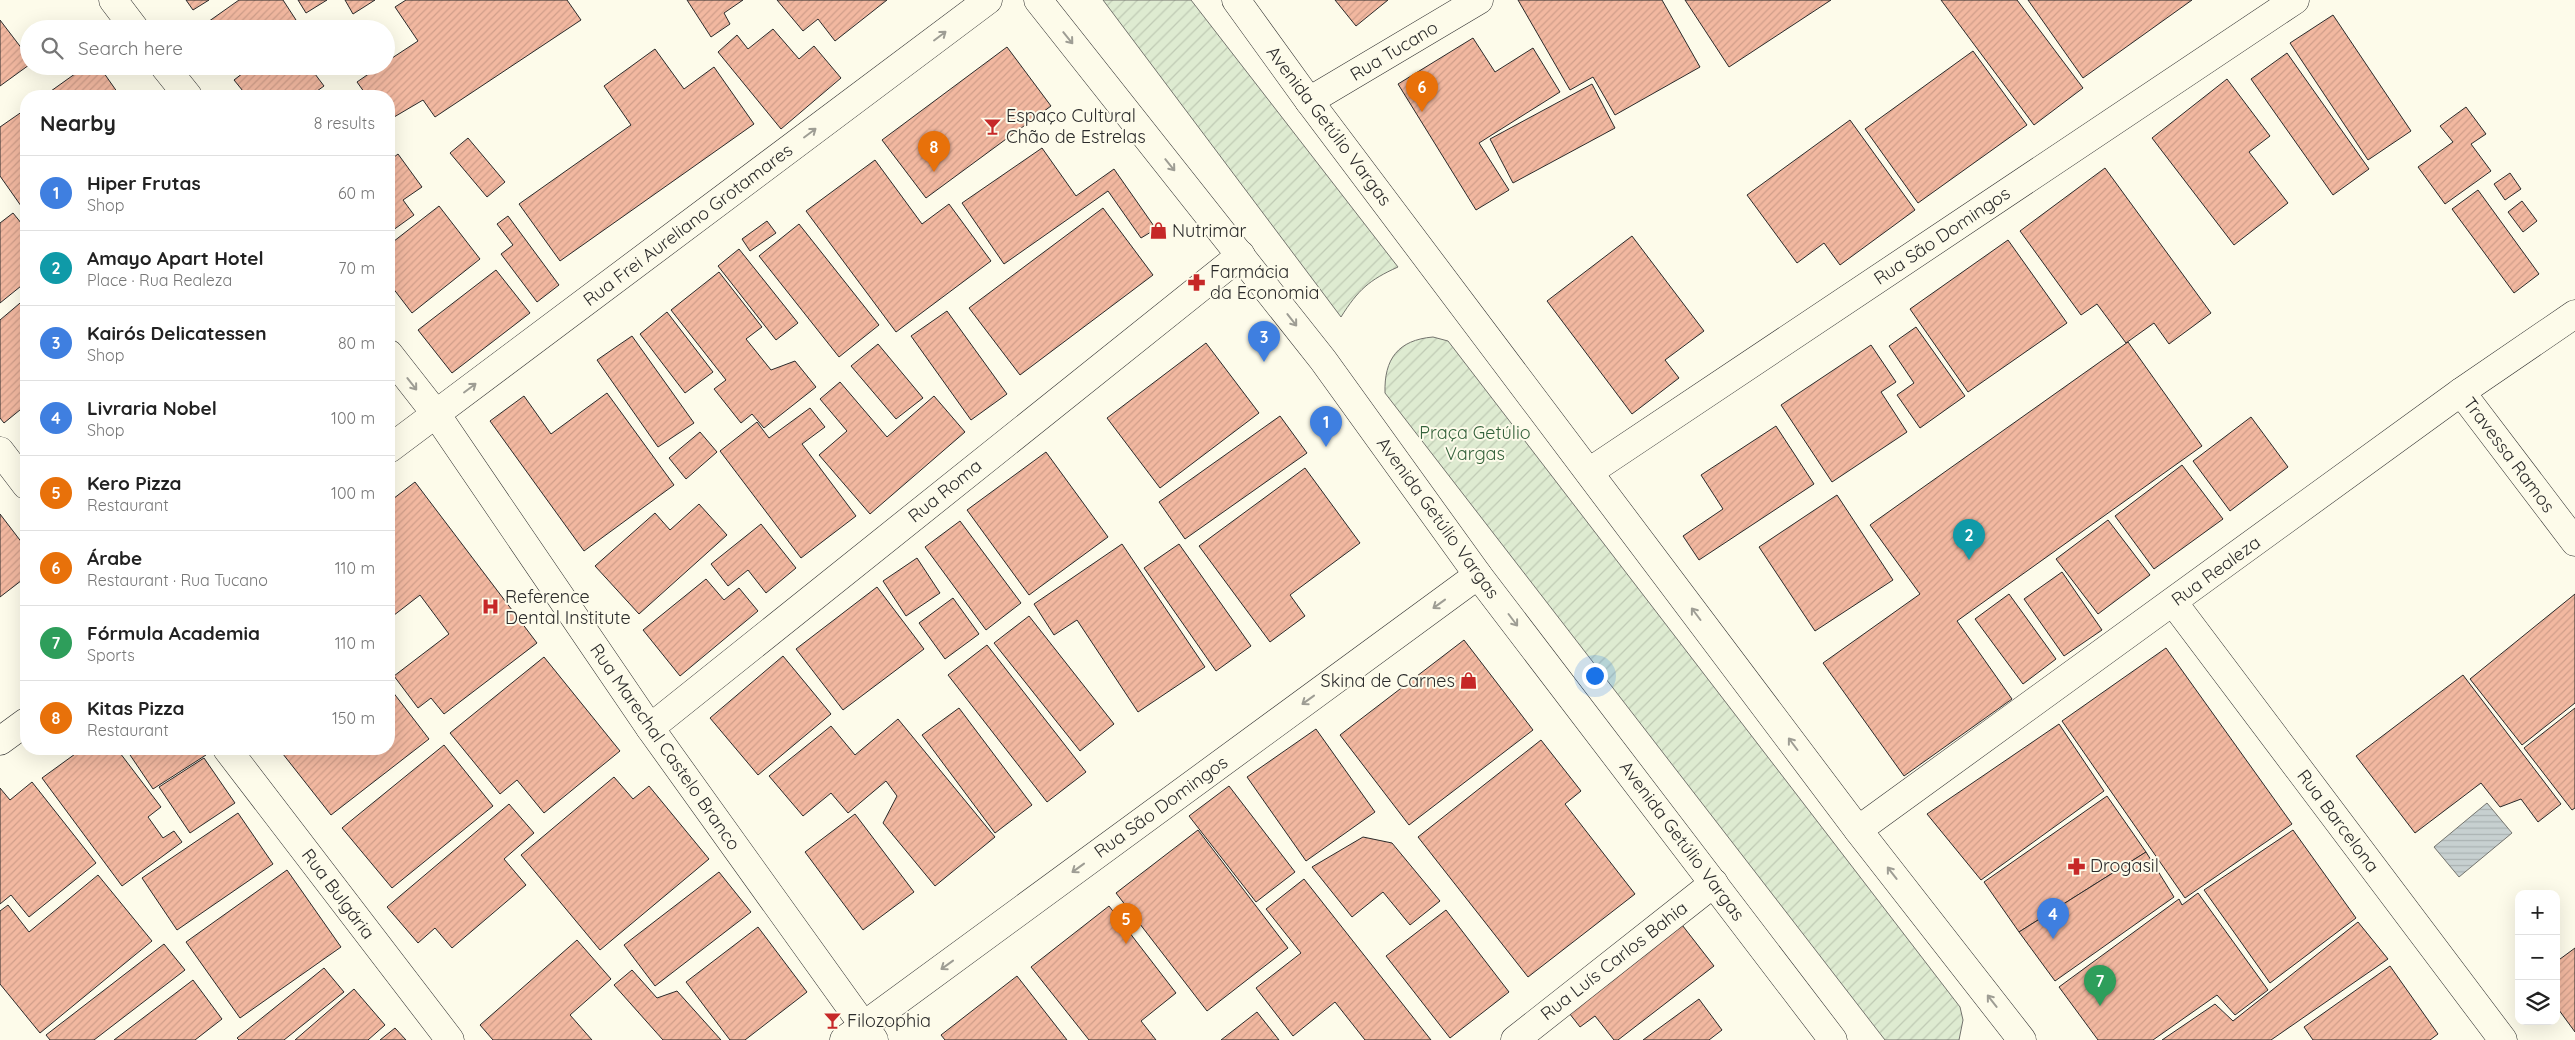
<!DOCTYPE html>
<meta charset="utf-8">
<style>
:root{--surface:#fff;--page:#f6f6f6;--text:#222;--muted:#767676;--line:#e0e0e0;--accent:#c62828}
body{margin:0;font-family:Quicksand,sans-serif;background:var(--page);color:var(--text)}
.controls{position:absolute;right:15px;bottom:15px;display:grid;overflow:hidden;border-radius:10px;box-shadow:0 5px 20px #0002}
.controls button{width:45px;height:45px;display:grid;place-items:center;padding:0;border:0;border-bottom:1px solid var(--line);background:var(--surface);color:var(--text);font:25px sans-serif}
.you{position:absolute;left:1594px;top:675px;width:18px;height:18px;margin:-12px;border:4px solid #fff;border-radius:50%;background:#1a73e8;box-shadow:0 0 0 8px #1a73e833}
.badge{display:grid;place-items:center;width:32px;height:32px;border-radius:50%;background:var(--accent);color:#fff;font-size:16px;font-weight:700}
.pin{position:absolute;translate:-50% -41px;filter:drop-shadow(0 1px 2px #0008)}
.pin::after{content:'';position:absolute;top:26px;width:18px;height:15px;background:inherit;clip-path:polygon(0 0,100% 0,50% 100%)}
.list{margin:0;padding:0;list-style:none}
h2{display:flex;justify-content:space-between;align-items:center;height:65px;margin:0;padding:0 20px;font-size:21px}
h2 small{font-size:16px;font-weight:400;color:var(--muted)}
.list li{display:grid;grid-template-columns:32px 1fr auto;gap:15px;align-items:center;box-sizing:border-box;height:75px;padding:0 20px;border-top:1px solid var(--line)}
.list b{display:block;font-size:19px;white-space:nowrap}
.list p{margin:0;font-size:16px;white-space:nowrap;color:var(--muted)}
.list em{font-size:16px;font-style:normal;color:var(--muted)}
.icon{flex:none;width:28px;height:28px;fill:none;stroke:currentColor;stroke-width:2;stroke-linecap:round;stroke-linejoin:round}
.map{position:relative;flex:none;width:2575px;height:1040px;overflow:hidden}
.search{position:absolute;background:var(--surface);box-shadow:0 5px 20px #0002;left:20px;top:20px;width:375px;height:55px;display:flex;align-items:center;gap:12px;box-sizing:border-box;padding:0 18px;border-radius:28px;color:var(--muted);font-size:19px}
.panel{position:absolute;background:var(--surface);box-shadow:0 5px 20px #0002;left:20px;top:90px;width:375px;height:665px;border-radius:20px}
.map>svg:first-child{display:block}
.garden{fill:url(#garden-furrows);stroke:#74746e}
.water{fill:url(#water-rules);stroke:#74746e}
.building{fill:url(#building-hatch);stroke:#2b2b2b}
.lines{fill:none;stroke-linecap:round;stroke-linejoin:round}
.street-casing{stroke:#2b2b2b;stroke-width:29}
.secondary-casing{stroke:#2b2b2b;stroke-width:29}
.primary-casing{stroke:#2b2b2b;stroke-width:29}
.street{stroke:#fdfbea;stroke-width:28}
.secondary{stroke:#fdfbea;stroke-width:28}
.primary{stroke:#fdfbea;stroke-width:28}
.oneway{stroke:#9e9d94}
.labels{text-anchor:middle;stroke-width:4;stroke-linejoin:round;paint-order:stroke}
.street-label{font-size:18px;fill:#2b2b2b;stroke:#fdfbea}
.poi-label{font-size:18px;fill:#2b2b2b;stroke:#fdfbea;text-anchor:start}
.park-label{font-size:18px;fill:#34623c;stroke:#fdfbea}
</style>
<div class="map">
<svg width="2575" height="1040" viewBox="0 0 2575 1040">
<defs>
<pattern id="garden-furrows" width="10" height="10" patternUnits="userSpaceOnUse" patternTransform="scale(1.25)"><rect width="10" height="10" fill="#deebd1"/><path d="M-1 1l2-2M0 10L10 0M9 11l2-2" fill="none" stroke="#bfcab4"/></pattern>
<pattern id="water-rules" width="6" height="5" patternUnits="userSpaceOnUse" patternTransform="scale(1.25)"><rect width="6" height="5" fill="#c7d0d0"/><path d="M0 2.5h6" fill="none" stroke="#abb3b3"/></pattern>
<pattern id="building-hatch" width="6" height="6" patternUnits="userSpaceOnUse" patternTransform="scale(1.25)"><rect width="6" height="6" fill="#f2b8a0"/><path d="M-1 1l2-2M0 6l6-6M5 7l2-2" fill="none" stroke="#d09e8a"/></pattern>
</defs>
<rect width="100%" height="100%" fill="#fdfbea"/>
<g class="garden">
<path d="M1103,0H1191L1398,267C1369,280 1358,290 1341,317Z"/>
<path d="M1433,337L1448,341L1960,1007L1963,1020L1959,1040H1885L1385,393C1384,359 1398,340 1433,337Z"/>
</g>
<path class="water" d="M2487,803L2512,833L2459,877L2434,847Z"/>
<g class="building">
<path d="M186,0H209L193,10Z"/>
<path d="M239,0H283L296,20L283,29H208L205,24Z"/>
<path d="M298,0H327L306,13Z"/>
<path d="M345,0H375L353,14Z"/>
<path d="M406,0H567L581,20L435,117L423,100L389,120V96H367L357,82L380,66H386V62L418,41L395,7Z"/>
<path d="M687,0H743L724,13L730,24L711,37Z"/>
<path d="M777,0H887L835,41L818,19L803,31Z"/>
<path d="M1335,0H1388L1356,26Z"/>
<path d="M1518,0H1662L1700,67L1615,115L1593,77L1570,90Z"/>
<path d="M1685,0H1831L1729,67Z"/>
<path d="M1941,0H2017L2083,88L2034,125Z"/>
<path d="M2028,0H2192L2083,78Z"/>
<path d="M2333,15L2411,131L2368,160L2290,43Z"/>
<path d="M0,20L29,58V65L0,86Z"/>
<path d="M773,29L799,59L814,46L841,78L781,129L718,52L737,35L748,49Z"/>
<path d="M1473,38L1495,72L1533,48L1560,92L1479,143L1509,190L1476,210L1398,84Z"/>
<path d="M1007,47L1051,106L926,198L882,140Z"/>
<path d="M655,49L684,89L714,67L754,124L560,261L519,204L631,125L604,86Z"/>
<path d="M1973,51L2027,125L1918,203L1865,129Z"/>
<path d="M2287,53L2369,169L2333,195L2251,79Z"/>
<path d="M86,66H99L120,96H44Z"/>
<path d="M252,66H309L324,86L310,96H247L234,80Z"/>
<path d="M2227,79L2270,136L2249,152L2288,203L2234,245L2152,138Z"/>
<path d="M1592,84L1615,128L1513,183L1490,139Z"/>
<path d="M2466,107L2486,134L2471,144L2491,171L2445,204L2418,167L2453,142L2440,126Z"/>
<path d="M26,109V213L0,176V127Z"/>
<path d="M1850,120L1915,210L1840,265L1824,243L1797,263L1747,195Z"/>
<path d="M468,138L505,182L487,197L450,153Z"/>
<path d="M1042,148L1076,196L1114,169L1156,229L1141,238L1108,191L1004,264L962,203Z"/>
<path d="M398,154L422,187L403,200L414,215L389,233V161Z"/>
<path d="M875,160L922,224L949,204L991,261L896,332L806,211Z"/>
<path d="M2105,168L2211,313L2169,344L2154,323L2126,343L2097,304L2081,315L2020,231Z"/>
<path d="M2510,173L2521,189L2505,200L2494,184Z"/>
<path d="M2478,190L2539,274L2514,293L2452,209Z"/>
<path d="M2522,201L2537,221L2523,232L2508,212Z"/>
<path d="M439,206L480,259L412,313L389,283V245Z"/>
<path d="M1103,208L1153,275L1020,375L969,308Z"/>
<path d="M13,213L26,229V282L0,303V223Z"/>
<path d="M508,216L559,285L537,302L501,254L513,245L497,224Z"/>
<path d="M767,221L776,233L750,251L742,239Z"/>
<path d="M799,224L879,325L839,357L759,256Z"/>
<path d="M1632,236L1704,331L1665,360L1679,378L1632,414L1547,301Z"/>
<path d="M2008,240L2067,323L1968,392L1910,309Z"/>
<path d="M739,249L798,323L776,340L718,266Z"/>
<path d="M496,270L530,313L452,373L418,330Z"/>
<path d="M719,272L762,327L746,339L771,370L795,361L816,387L764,428L752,414L741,423L714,389L726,380L671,310Z"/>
<path d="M26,298V405L4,423L0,418V320Z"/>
<path d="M947,311L1007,394L971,420L911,336Z"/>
<path d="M667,312L713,372L685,393L640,334Z"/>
<path d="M1916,327L1965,396L1920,428L1897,395L1914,383L1889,346Z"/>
<path d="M632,336L694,423L658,447L597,360Z"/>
<path d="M2128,342L2202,446L1957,621L2012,699L1904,776L1823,663L1920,594L1870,525Z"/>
<path d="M1206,343L1259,413L1160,488L1107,418Z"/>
<path d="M878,344L923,398L896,419L851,366Z"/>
<path d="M1871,345L1896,382L1881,392L1907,432L1832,482L1781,405Z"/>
<path d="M840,382L887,437L934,396L965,432L870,514L819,455L847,431L820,399Z"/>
<path d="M607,393L674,485L584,551L490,421L524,396L551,434Z"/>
<path d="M810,408L825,427L802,444L856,516L801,558L720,451L757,422L769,438Z"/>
<path d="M1280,416L1307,453L1185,539L1159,502Z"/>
<path d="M2251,417L2288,467L2230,511L2193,461Z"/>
<path d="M1776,426L1814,484L1699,560L1683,536L1723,509L1701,475Z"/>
<path d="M700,432L717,452L686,479L669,458Z"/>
<path d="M1046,452L1108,537L1029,595L967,510Z"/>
<path d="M2182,465L2223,519L2154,569L2115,516Z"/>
<path d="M1305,468L1360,543L1290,595L1305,616L1270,642L1199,546Z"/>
<path d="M415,482L537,643L444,714L431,698L418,708L394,676L449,634L420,595L389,619V502Z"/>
<path d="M1837,495L1893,580L1815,631L1759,547Z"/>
<path d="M699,504L727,535L639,614L595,566L655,513L670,530Z"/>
<path d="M0,514L26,548V577L0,597Z"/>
<path d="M2108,520L2150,575L2098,614L2056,559Z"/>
<path d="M960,521L1021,603L986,630L925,547Z"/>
<path d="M761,524L796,568L766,593L748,570L728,586L711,564Z"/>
<path d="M1122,544L1205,667L1138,712L1077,620L1054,635L1034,604Z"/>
<path d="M1179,544L1251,646L1216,671L1144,568Z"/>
<path d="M917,558L940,593L906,616L883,581Z"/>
<path d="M2062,572L2102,630L2064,656L2024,599Z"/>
<path d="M706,579L724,600L739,588L758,611L680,676L643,630Z"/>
<path d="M877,587L924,649L843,710L796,649Z"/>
<path d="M2009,594L2056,659L2023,684L1975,619Z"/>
<path d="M2575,594V703L2522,745L2470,679Z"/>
<path d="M953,598L979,634L945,659L919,623Z"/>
<path d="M1029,616L1114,724L1080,751L994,643Z"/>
<path d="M1464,640L1533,730L1409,825L1340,735Z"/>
<path d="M987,645L1086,772L1047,802L948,675Z"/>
<path d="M2166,648L2292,824L2185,898L2062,721Z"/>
<path d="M783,656L831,714L758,775L710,718Z"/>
<path d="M544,657L620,751L544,813L517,780L500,794L450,733Z"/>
<path d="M2463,675L2561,804L2538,822L2521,799L2500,807L2481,783L2415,833L2356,756Z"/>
<path d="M389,687L429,739L331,815L279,749H389Z"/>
<path d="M959,708L1032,805L995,833L922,735Z"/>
<path d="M2575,708V808L2572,810L2524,748Z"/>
<path d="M898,719L995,837L935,886L883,823L897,796L886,781L848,813L831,793L803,816L769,776L831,726L855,755Z"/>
<path d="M2059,724L2104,791L1981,880L1927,814Z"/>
<path d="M1316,729L1375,812L1306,861L1247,777Z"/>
<path d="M1541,740L1581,791L1565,804L1635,894L1528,977L1418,837Z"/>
<path d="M444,745L493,806L392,888L342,828Z"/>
<path d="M82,749H117L161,807L148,817L163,838L174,831L182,842L122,886L42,778Z"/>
<path d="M126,749H202L206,755L153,789Z"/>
<path d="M204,758L235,803L190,833L159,787Z"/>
<path d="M614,777L633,799L649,786L709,859L600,950L521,855Z"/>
<path d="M32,782L96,863L29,917L11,895L0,904V788L10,800Z"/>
<path d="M1229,786L1295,872L1256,902L1189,816Z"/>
<path d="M2107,796L2146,852L2019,932L1984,882Z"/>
<path d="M509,804L534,833L504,859L526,885L452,948L435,928L418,943L387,907Z"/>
<path d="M238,813L273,864L177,930L142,878Z"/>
<path d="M855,814L914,892L863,930L805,852Z"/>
<path d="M1198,830L1288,948L1207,1011L1116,893Z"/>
<path d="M2293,830L2356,918L2270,983L2204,890Z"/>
<path d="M1363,837L1392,843L1440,901L1410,925L1383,892L1352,917L1312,867Z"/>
<path d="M2146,852L2174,897L2055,981L2019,932Z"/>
<path d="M287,870L341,947L240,1018L186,942Z"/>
<path d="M719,872L751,912L655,986L624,945Z"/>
<path d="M98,875L152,941L40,1033L0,984V911L8,905L29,932Z"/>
<path d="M1304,879L1431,1040H1365L1335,1002L1293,1036L1256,988L1301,953L1266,909Z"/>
<path d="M2198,893L2268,990L2235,1015L2217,995L2153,1040H2098L2059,987L2179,899L2182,905Z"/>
<path d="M1109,906L1176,993L1141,1021L1156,1040H1089L1031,967Z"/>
<path d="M1446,910L1509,992L1450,1038L1386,956Z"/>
<path d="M1679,921L1714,966L1618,1040H1614L1595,1016L1580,1027L1566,1009Z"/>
<path d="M2358,922L2388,959L2271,1040H2162L2215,1004L2233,1021Z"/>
<path d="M758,927L807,992L745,1040H730L686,982Z"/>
<path d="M577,940L611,979L570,1015L592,1040H493L480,1025Z"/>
<path d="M164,944L185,970L94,1040H50L46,1035Z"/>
<path d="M2575,948V1032L2556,1006V962Z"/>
<path d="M2390,966L2438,1034L2430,1040H2313L2304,1027Z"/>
<path d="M324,968L344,992L284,1040H239L237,1038Z"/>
<path d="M632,970L657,998L677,991L721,1040H663L614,985Z"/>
<path d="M1017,976L1067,1040H945L941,1035Z"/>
<path d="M193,980L222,1019L195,1040H114Z"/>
<path d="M354,989L385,1025L368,1040H295Z"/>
<path d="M1699,999L1722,1030L1709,1040H1643Z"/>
<path d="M1257,1012L1279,1040H1221Z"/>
<path d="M395,1028L406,1040H380Z"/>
</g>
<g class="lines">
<defs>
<g id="street">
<path d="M1309,101L1479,0"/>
<path d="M2461,392L2575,542"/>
<path d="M0,451L26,485"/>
<path d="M1589,472L2295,0"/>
<path d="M2173,602L2503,1040"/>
<path d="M650,728L1241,255"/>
<path d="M227,749L450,1040"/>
<path d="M1858,830L2461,392L2575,314"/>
<path d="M1515,1040L1714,883"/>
</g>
<g id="secondary">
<path d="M113,0L135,29"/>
<path d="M164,66L188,96"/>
<path d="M389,354L436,414L650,728L874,1040"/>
<path d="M389,449L988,0"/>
<path d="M0,741L26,722"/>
<path d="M844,1040L1478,575"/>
</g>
<g id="primary">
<path d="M1038,0L1323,360L1478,575L1833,1040"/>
<path d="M1236,0L1309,101L1858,830L2022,1040"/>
</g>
</defs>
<use href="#street" class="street-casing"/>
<use href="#secondary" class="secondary-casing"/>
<use href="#primary" class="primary-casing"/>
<use href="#street" class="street"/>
<use href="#secondary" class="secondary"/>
<use href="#primary" class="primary"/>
</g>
<defs><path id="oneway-shaft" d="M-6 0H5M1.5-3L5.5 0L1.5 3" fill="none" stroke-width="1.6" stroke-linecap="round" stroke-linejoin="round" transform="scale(1.25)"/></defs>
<g class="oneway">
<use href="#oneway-shaft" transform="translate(940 36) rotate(-37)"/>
<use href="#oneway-shaft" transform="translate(1068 38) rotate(51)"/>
<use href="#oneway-shaft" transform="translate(810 133) rotate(-37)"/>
<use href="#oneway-shaft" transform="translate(1170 165) rotate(51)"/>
<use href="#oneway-shaft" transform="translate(1292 320) rotate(52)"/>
<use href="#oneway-shaft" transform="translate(412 384) rotate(52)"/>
<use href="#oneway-shaft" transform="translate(470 388) rotate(-37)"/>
<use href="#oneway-shaft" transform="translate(1439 604) rotate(144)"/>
<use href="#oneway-shaft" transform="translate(1696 614) rotate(-127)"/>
<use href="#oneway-shaft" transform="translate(1513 620) rotate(53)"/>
<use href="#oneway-shaft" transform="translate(1308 700) rotate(144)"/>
<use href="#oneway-shaft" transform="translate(1793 744) rotate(-127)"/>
<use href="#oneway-shaft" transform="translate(1078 868) rotate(144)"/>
<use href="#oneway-shaft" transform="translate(1892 873) rotate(-128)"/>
<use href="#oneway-shaft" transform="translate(947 965) rotate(144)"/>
<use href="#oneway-shaft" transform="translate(1992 1001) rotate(-128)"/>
</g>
<defs>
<symbol id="bar-bare" viewBox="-9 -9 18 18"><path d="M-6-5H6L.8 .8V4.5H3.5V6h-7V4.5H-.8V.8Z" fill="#c62828" stroke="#fdfbea" stroke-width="2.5" paint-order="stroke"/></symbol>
<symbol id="shop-bare" viewBox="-9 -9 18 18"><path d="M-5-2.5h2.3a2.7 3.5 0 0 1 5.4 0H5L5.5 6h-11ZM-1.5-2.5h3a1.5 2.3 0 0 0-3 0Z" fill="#c62828" stroke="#fdfbea" stroke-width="2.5" paint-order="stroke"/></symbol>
<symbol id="pharmacy-bare" viewBox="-9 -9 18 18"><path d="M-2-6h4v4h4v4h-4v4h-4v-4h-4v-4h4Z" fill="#c62828" stroke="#fdfbea" stroke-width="2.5" paint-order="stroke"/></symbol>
<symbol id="hospital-bare" viewBox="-9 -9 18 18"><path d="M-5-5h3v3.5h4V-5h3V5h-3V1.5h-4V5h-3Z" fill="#c62828" stroke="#fdfbea" stroke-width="2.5" paint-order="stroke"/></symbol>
</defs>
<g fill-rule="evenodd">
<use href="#bar-bare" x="980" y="114" width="25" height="25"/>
<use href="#shop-bare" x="1146" y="218" width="25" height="25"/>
<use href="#pharmacy-bare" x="1184" y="270" width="25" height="25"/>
<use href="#hospital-bare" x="478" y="594" width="25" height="25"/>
<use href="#shop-bare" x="1456" y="668" width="25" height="25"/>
<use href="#pharmacy-bare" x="2064" y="854" width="25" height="25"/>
<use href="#bar-bare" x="820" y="1008" width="25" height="25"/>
</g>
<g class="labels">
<g class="street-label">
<text transform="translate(1394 51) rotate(-31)" y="6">Rua Tucano</text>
<text transform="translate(1329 126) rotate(53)" y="6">Avenida Getúlio Vargas</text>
<text transform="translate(688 225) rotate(-37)" y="6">Rua Frei Aureliano Grotamares</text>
<text transform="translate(1942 236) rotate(-34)" y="6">Rua São Domingos</text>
<text transform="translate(2509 455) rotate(53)" y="6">Travessa Ramos</text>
<text transform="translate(945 491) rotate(-39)" y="6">Rua Roma</text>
<text transform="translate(1438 518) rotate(54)" y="6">Avenida Getúlio Vargas</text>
<text transform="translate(2216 571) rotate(-36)" y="6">Rua Realeza</text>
<text transform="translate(665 747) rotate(55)" y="6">Rua Marechal Castelo Branco</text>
<text transform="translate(1161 807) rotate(-36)" y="6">Rua São Domingos</text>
<text transform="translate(2338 821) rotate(53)" y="6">Rua Barcelona</text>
<text transform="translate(1682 841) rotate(53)" y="6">Avenida Getúlio Vargas</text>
<text transform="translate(338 894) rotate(53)" y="6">Rua Bulgária</text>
<text transform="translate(1614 961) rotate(-38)" y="6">Rua Luís Carlos Bahia</text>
</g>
<g class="poi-label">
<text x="1006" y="122">Espaço Cultural<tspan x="1006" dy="21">Chão de Estrelas</tspan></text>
<text x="1172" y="237">Nutrimar</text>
<text x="1210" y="278">Farmácia<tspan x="1210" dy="21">da Economia</tspan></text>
<text x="505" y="603">Reference<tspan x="505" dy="21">Dental Institute</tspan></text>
<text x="1455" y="687" text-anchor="end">Skina de Carnes</text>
<text x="2090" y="872">Drogasil</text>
<text x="847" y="1027">Filozophia</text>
</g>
<g class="park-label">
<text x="1475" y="439">Praça Getúlio<tspan x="1475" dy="21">Vargas</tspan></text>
</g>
</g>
</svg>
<div class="controls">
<button>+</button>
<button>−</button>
<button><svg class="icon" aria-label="layers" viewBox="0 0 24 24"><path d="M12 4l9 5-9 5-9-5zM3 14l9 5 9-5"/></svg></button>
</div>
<div class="you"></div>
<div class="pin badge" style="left:1326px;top:447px;background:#3f7fe0">1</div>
<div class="pin badge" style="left:1969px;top:560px;background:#0f9aa8">2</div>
<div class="pin badge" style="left:1264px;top:362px;background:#3f7fe0">3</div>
<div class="pin badge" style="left:2053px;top:939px;background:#3f7fe0">4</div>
<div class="pin badge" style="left:1126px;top:944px;background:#e8710a">5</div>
<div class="pin badge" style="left:1422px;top:112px;background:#e8710a">6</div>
<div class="pin badge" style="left:2100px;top:1006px;background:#2e9e5b">7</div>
<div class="pin badge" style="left:934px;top:172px;background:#e8710a">8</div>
<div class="search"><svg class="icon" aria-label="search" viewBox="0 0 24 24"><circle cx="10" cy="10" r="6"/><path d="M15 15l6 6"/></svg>Search here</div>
<section class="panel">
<h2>Nearby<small>8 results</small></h2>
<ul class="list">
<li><span class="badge" style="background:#3f7fe0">1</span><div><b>Hiper Frutas</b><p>Shop</p></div><em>60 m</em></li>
<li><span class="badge" style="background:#0f9aa8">2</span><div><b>Amayo Apart Hotel</b><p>Place · Rua Realeza</p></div><em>70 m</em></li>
<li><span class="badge" style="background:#3f7fe0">3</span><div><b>Kairós Delicatessen</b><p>Shop</p></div><em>80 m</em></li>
<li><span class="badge" style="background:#3f7fe0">4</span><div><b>Livraria Nobel</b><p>Shop</p></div><em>100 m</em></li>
<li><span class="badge" style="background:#e8710a">5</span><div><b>Kero Pizza</b><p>Restaurant</p></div><em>100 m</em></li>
<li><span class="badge" style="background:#e8710a">6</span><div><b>Árabe</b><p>Restaurant · Rua Tucano</p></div><em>110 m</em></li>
<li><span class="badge" style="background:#2e9e5b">7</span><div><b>Fórmula Academia</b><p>Sports</p></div><em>110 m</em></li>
<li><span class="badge" style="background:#e8710a">8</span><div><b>Kitas Pizza</b><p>Restaurant</p></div><em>150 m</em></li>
</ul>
</section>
</div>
